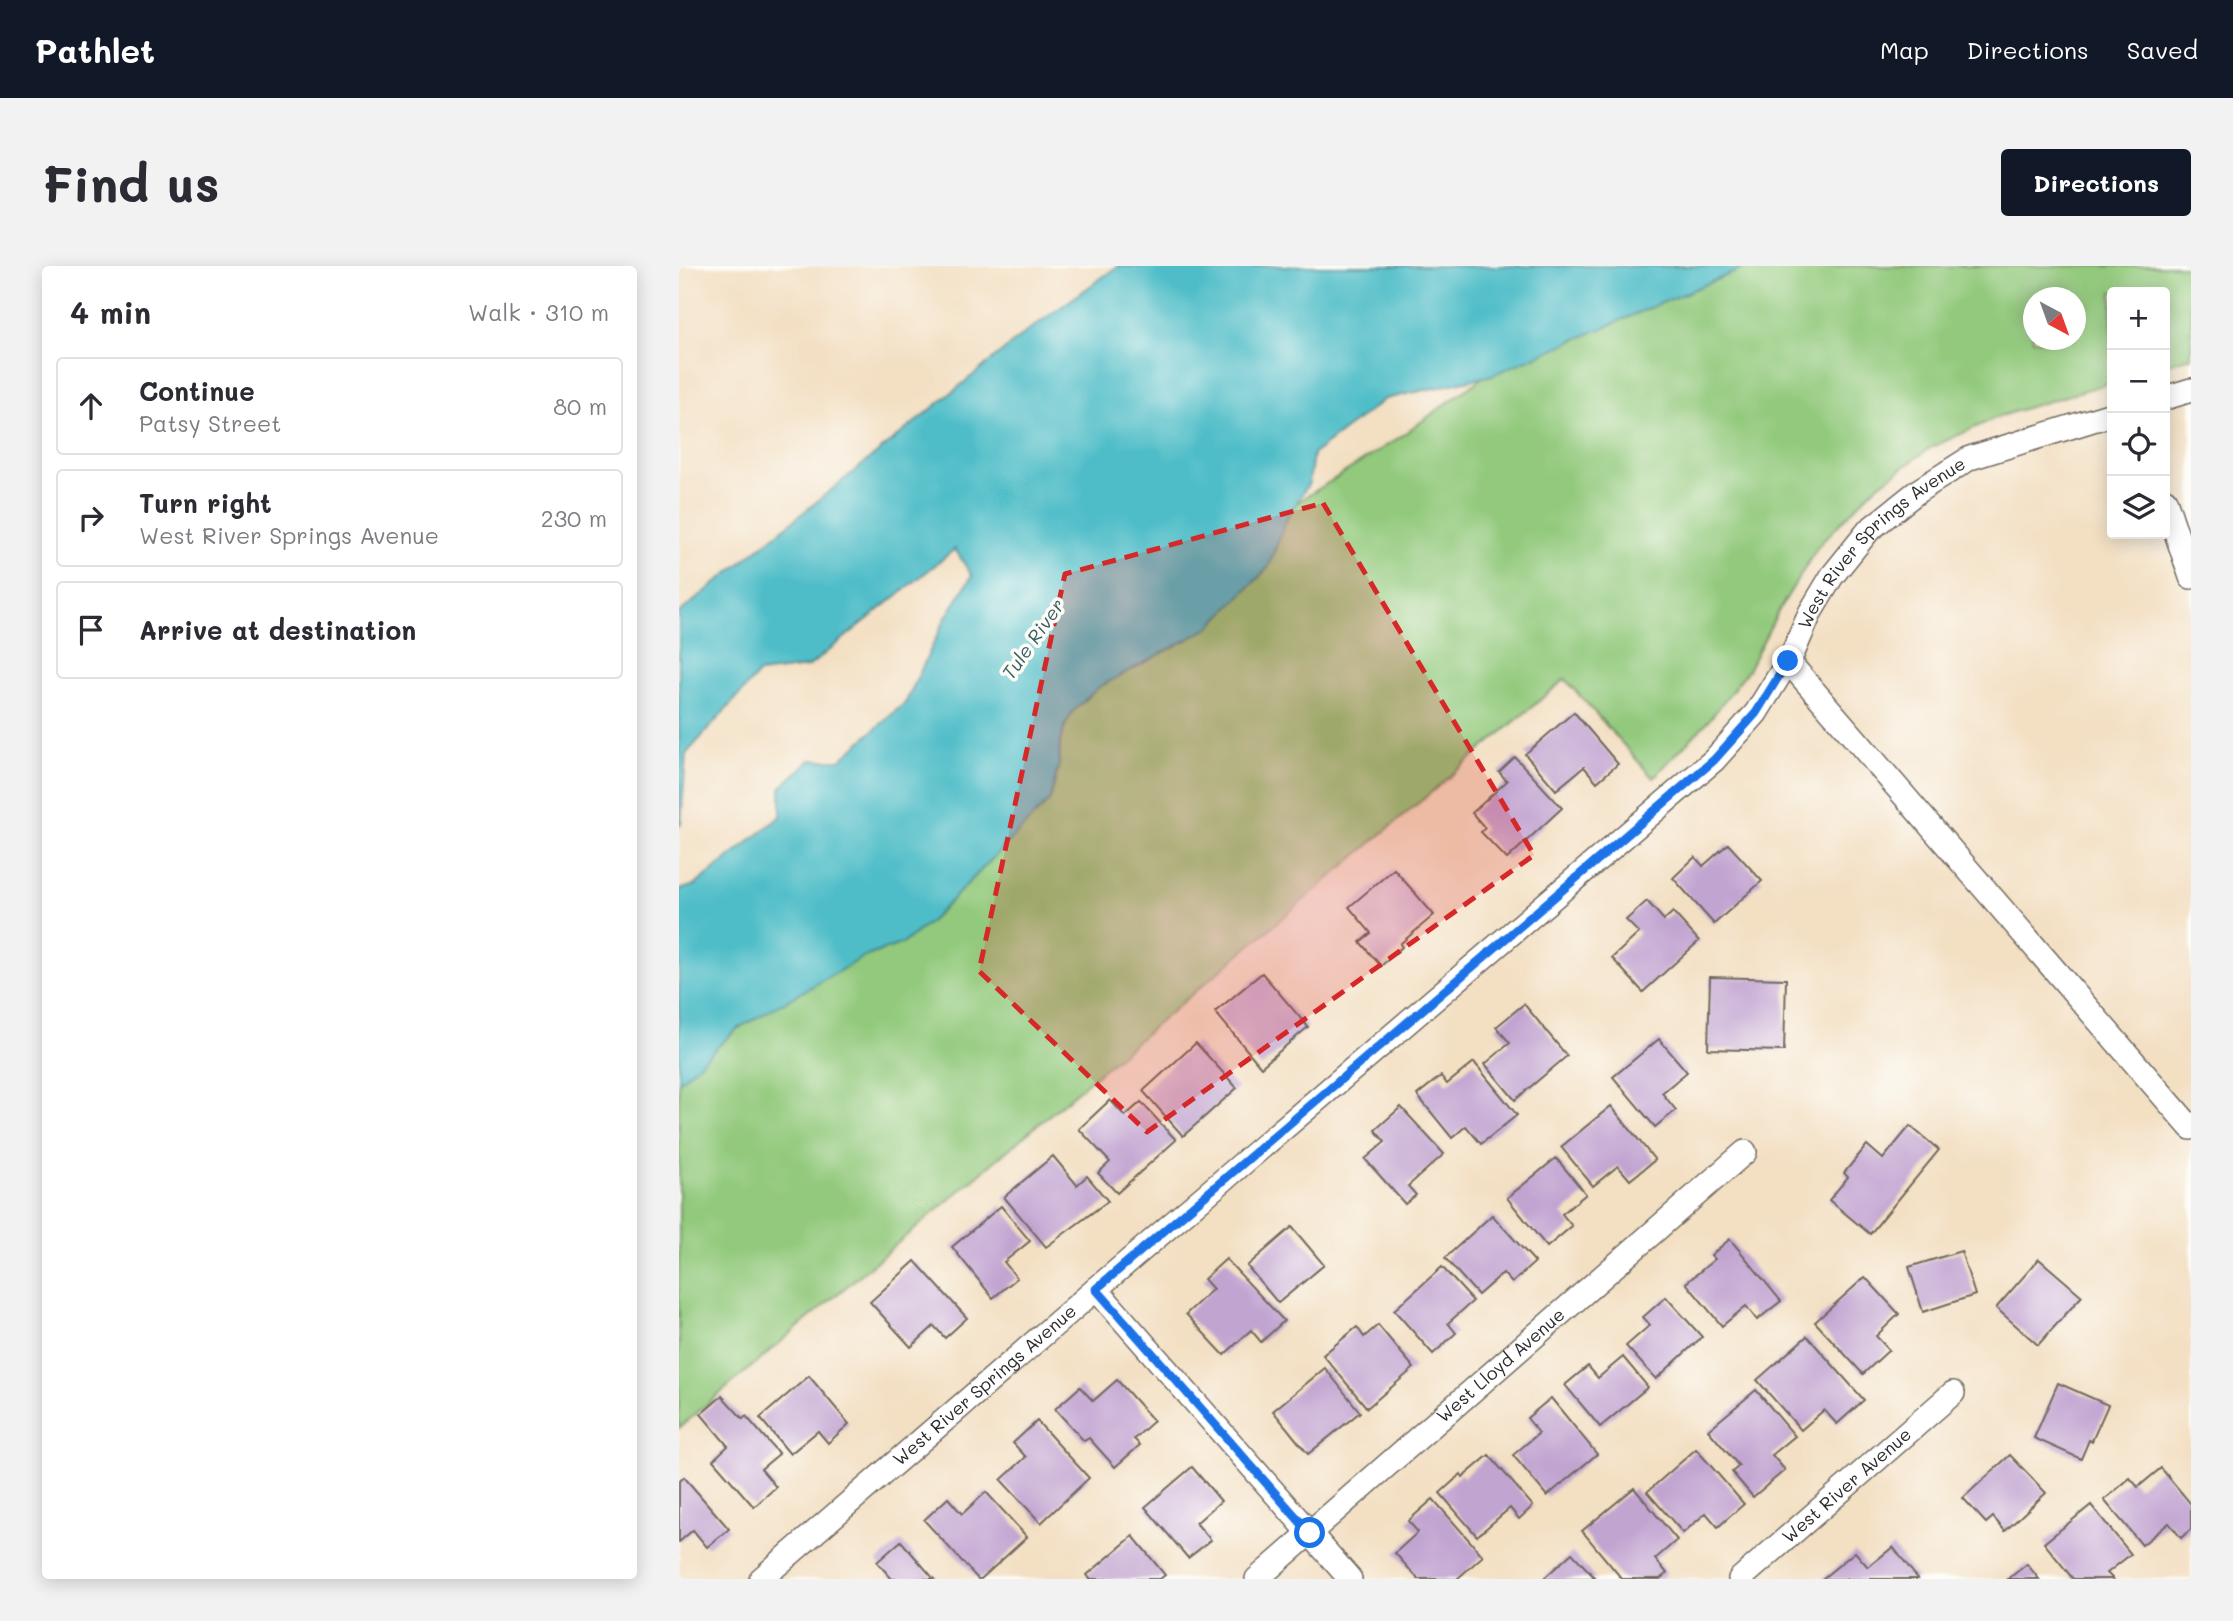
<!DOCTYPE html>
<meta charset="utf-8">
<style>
:root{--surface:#fff;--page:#f2f2f3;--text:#2b2b33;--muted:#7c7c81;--line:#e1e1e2;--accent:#111827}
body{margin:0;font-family:Mali,sans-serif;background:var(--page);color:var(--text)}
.controls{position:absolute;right:21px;top:21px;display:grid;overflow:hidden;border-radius:7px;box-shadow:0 4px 18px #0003}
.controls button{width:63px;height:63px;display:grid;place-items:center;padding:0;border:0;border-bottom:2px solid var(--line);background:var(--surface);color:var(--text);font:35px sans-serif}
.compass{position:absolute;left:1344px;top:21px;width:63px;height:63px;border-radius:50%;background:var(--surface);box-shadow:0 4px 18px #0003;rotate:139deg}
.stop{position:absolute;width:21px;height:21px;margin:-16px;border:5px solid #1a73e8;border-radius:50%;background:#fff}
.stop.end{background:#1a73e8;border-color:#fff;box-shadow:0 2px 7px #0008}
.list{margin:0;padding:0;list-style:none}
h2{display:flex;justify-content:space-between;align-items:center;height:91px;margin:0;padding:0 28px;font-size:30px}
h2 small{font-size:23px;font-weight:400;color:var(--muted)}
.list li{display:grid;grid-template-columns:46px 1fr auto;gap:21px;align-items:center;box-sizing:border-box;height:98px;margin:0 14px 14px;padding:0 14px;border:2px solid var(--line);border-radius:7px}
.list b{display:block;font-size:26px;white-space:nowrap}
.list p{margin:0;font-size:23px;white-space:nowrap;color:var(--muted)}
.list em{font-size:23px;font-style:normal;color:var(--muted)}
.icon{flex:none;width:38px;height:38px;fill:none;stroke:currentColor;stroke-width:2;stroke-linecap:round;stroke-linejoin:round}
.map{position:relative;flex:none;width:1512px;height:1313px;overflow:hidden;border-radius:7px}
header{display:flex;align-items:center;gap:42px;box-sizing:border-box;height:98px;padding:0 35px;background:var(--accent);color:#fff}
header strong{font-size:33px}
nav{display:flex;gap:38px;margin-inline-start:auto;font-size:24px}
.intro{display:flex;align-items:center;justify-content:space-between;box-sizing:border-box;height:168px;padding:0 42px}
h1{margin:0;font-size:49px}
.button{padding:18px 32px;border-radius:7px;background:var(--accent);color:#fff;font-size:24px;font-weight:700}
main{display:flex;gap:42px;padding:0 42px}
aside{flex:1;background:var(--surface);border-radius:7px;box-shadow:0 4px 18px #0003}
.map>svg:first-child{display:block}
.green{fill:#92c97c;stroke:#5e7a54;stroke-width:2;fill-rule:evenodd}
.water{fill:#4fbdc8;stroke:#3d747a;stroke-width:2}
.building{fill:#c2a4d1}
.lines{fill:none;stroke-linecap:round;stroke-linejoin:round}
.minor-casing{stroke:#716a60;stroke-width:26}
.minor{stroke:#fff;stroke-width:23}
.route{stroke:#1a73e8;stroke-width:9}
.marked{fill:#d62828;fill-opacity:0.2;stroke:#d62828;stroke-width:5;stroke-dasharray:14 9;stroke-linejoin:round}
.labels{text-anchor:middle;stroke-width:7;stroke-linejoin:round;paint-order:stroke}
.street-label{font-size:18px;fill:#2b2b2b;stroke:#fdfcf7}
.water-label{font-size:19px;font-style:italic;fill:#385e62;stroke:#fdfcf7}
</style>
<header>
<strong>Pathlet</strong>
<nav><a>Map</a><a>Directions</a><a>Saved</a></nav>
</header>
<div class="intro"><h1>Find us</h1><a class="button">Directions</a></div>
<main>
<aside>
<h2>4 min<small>Walk · 310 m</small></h2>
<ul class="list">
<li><svg class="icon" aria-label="ahead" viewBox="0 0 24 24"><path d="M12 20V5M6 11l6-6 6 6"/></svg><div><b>Continue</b><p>Patsy Street</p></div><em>80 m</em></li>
<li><svg class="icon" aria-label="right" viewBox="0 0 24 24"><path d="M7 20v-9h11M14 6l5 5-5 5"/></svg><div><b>Turn right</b><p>West River Springs Avenue</p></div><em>230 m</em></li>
<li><svg class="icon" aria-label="arrive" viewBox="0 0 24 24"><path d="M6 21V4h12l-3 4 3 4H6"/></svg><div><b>Arrive at destination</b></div></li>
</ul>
</aside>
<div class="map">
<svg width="1512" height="1313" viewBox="0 0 1512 1313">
<rect width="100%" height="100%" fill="#fdfcf7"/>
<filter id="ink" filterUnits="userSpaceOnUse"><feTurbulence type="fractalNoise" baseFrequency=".0143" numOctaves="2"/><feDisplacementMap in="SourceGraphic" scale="14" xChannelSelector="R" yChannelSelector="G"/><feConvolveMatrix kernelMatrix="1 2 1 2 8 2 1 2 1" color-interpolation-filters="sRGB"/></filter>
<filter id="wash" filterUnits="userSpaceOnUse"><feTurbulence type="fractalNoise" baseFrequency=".00686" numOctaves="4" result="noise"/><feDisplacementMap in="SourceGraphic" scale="28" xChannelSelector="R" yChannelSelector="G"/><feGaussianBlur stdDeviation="1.57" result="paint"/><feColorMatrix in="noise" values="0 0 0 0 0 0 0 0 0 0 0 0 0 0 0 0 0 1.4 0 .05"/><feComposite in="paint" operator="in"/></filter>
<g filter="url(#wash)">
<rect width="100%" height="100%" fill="#f3dfc2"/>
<path class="green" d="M958,0H1512V91L1486,99V26H1433V116L1321,150L1251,182L1194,223L1140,279L1100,344L1069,404L1030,454L974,512L886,413L0,1162V762L426,359L721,171ZM1354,32H1396V74H1354Z"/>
<path class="water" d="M439,0H1070L813,109L706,133L634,188L630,217L608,252L589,302L530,362L420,421L394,445L387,458L381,476L380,498L371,534L252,655L224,677L185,691L58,763L0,816V624L16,619L102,550V521L132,494H161L227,436L267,351L293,310L276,283L129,401L80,407L7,488L2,558L0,560V347L350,64Z"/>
<g id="blocks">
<g class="building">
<path d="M895,446L939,498L918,516L905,501L877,524L846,488Z"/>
<path d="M836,491L883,542L828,593L802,566L806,562L793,547L828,515L820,506Z"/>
<path d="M1049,578L1083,615L1035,658L994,612L1016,591L1024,600Z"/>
<path d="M715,603L755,649L721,678L723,681L702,700L681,676L692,667L670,641Z"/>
<path d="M968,635L985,654L994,646L1020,675L964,726L933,692L960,667L947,654Z"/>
<path d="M583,707L629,761L582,801L536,746Z"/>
<path d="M1031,711L1107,713L1105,785L1029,783Z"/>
<path d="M845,738L888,790L836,834L806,798L831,777L817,761Z"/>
<path d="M980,773L1008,806L983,827L997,844L976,861L934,811Z"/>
<path d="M517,777L558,822L504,870L464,825Z"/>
<path d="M795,796L838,849L802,878L787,860L773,872L738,829L762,810L768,818Z"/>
<path d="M431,834L446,850L462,836L497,874L438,927L419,907L431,896L400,863Z"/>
<path d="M932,840L976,894L951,914L939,900L914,920L882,881Z"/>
<path d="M722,841L765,888L729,920L737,929L726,938L686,893L706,876L696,864Z"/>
<path d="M1231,860L1260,884L1191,968L1150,934L1169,911L1165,907L1188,879L1204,893Z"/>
<path d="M374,890L398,919L408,910L429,935L367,981L325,931Z"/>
<path d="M877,892L907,928L883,948L893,960L868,981L828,932Z"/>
<path d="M322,940L351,975L325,996L338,1012L314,1032L273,981Z"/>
<path d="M813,949L856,996L833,1017L824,1007L799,1029L766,992Z"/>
<path d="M613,961L645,999L599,1037L568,1000Z"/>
<path d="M1051,973L1102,1035L1078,1054L1067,1040L1043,1060L1007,1017L1036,993L1032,989Z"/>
<path d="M1282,985L1296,1029L1244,1046L1230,1001Z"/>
<path d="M547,993L605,1055L582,1076L572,1064L545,1089L507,1048L534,1023L525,1013Z"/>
<path d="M1360,993L1403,1030L1359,1079L1317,1042Z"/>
<path d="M236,995L288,1052L266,1072L255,1060L232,1081L191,1036Z"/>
<path d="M763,1001L794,1035L769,1057L777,1067L754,1088L715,1044Z"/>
<path d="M1186,1011L1220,1048L1197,1070L1210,1084L1184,1108L1136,1056Z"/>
<path d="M987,1031L1023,1071L977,1113L947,1080L971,1059L964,1051Z"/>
<path d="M699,1059L735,1102L688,1142L644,1089L678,1061L685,1071Z"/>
<path d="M1128,1070L1185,1134L1158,1158L1145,1144L1122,1164L1078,1114Z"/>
<path d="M944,1091L969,1121L921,1161L886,1119L909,1100L919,1112Z"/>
<path d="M646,1102L681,1146L629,1188L594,1145Z"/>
<path d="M130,1110L170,1158L149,1177L139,1165L111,1188L81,1152Z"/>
<path d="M438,1114L475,1155L455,1173L461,1179L436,1201L410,1172L405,1175L376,1143L401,1121L414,1135Z"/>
<path d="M1379,1117L1429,1139L1413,1175L1410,1174L1402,1193L1355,1172Z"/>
<path d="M1077,1124L1116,1170L1093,1189L1106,1204L1074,1231L1053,1206L1060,1200L1029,1164Z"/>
<path d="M43,1130L64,1153L67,1150L100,1188L82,1203L97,1221L75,1241L34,1194L49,1180L22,1148Z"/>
<path d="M872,1132L918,1188L868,1230L834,1189L860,1167L848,1152Z"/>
<path d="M358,1155L410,1212L362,1257L322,1214L347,1191L334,1177Z"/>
<path d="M1017,1183L1065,1238L1039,1261L1027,1247L1004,1267L968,1226Z"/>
<path d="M810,1189L854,1240L840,1253L831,1242L798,1270L761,1227L782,1208L784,1211Z"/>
<path d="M1331,1189L1367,1227L1326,1265L1314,1251L1307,1257L1284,1232Z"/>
<path d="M513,1201L542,1235L517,1257L532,1274L509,1292L466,1241Z"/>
<path d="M1482,1202L1512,1238V1263L1502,1272L1490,1257L1463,1279L1425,1234L1451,1212L1459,1221Z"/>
<path d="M5,1211L50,1263L28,1281L14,1264L0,1276V1216Z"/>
<path d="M955,1222L998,1274L976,1293L988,1307L981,1313H943L903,1265Z"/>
<path d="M307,1226L348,1271L302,1313H299L245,1254L269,1232L283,1248Z"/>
<path d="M754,1233L804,1290L778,1313H739L716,1287L739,1266L729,1255Z"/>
<path d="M1412,1239L1452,1288L1428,1307L1434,1313H1394L1365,1277Z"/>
<path d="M454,1270L486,1309L481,1313H411L408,1309Z"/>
<path d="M222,1275L255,1313H213L198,1296Z"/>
<path d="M1214,1281L1239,1313H1143L1176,1286L1189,1301Z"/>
<path d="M893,1287L917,1313H864Z"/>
<path d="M1348,1298L1360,1313H1329Z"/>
</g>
</g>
</g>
<g filter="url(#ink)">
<use href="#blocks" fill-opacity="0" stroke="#716a60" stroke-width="2"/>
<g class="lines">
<defs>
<g id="minor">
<path d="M1486,132L1512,124"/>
<path d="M1486,234L1512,311"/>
<path d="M1109,395L1512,862"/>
<path d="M417,1023L671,1313"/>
<path id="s1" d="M82,1313L417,1023L1035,494L1077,447L1113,389L1132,345L1153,310L1190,264L1239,225L1291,192L1433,148"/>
<path id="s2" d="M578,1313L1066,886"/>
<path id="s3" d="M1061,1313L1274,1127"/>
</g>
</defs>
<use href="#minor" class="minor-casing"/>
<use href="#minor" class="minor"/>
</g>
</g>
<g class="lines" filter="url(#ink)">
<path class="route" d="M631,1267L417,1023L1035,494L1077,447L1109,395"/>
</g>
<path class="marked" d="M644,237L855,589L468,866L300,705L386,308Z"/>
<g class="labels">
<g class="street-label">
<text dy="6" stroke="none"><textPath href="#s1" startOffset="1535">West River Springs Avenue</textPath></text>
<text dy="6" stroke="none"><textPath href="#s2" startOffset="324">West Lloyd Avenue</textPath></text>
<text dy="6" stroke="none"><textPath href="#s1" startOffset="296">West River Springs Avenue</textPath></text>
<text dy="6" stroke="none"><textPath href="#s3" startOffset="142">West River Avenue</textPath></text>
</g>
<g class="water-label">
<text transform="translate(354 373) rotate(-55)" y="7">Tule River</text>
</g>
</g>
</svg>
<div class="controls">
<button>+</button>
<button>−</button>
<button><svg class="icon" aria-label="locate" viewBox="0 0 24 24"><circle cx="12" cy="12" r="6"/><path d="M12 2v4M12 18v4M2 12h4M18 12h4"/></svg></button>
<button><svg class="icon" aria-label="layers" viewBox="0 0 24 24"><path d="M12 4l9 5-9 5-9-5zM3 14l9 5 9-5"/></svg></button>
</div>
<svg class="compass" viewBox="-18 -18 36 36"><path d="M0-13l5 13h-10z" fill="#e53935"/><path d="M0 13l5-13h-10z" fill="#7c7c81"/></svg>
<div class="stop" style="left:631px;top:1267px"></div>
<div class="stop end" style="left:1109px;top:395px"></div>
</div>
</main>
